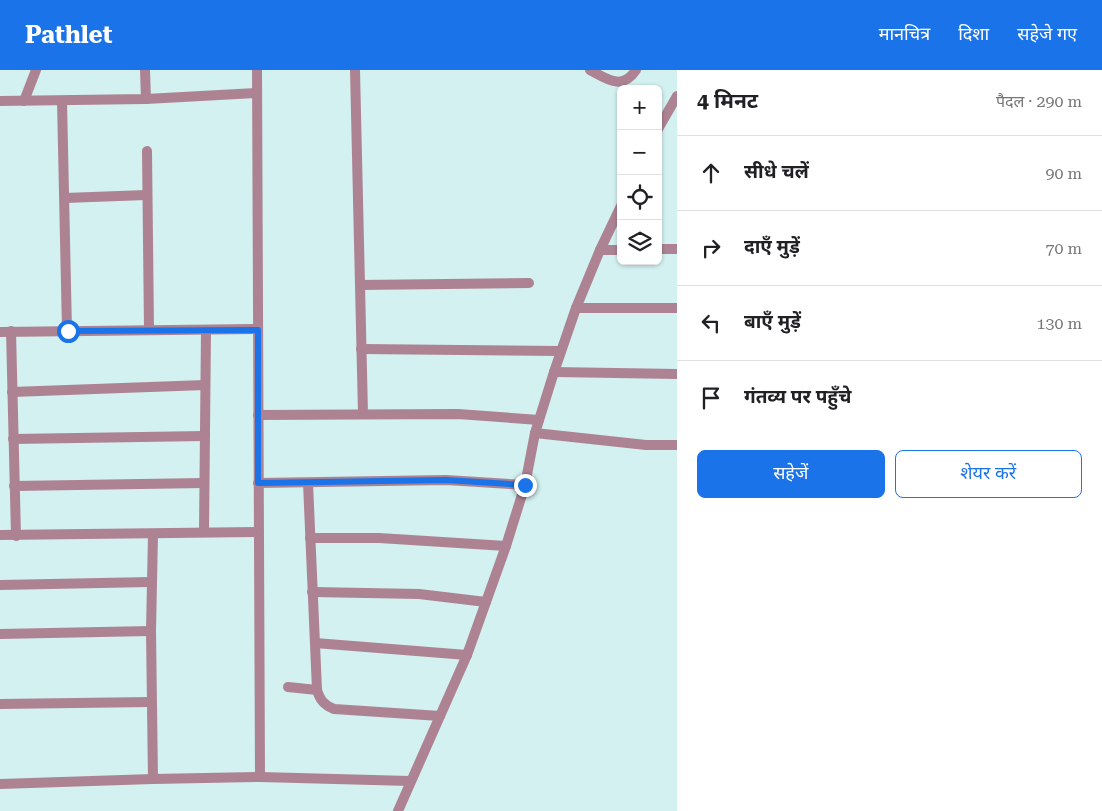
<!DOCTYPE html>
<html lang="hi">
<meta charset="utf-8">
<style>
:root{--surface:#fff;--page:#f6f6f6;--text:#202124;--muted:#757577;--line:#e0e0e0;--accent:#1a73e8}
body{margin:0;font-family:"Roboto Serif","Noto Sans Devanagari",serif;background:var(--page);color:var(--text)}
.controls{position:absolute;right:15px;top:15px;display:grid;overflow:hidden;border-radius:8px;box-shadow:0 1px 4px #0004}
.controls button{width:45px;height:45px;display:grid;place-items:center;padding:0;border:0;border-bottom:1px solid var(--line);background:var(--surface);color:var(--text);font:25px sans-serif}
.stop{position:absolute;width:15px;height:15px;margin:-11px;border:4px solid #1a73e8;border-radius:50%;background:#fff}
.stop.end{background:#1a73e8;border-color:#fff;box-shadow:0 1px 5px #0008}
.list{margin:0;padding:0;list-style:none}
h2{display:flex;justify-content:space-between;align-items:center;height:65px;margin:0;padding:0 20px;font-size:21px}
h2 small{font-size:16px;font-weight:400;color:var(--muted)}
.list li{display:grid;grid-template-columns:32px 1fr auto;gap:15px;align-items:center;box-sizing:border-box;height:75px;padding:0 20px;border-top:1px solid var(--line)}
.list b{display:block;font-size:19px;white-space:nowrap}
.list em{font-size:16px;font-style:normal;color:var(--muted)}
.actions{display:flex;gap:10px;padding:15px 20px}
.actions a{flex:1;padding:11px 0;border:1px solid var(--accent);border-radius:8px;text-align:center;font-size:18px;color:var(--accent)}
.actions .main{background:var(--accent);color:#fff}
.icon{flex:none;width:28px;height:28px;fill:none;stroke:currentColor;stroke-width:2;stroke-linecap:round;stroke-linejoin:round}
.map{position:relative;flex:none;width:677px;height:741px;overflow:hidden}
header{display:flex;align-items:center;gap:30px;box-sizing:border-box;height:70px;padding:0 25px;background:var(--accent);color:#fff}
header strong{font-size:24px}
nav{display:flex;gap:28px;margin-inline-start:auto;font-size:18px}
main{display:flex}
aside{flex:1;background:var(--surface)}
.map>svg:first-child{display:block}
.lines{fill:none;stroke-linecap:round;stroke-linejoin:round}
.street{stroke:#ad8393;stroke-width:10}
.route{stroke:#1a73e8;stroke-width:6}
</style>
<header>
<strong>Pathlet</strong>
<nav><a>मानचित्र</a><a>दिशा</a><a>सहेजे गए</a></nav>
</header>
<main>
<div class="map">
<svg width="677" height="741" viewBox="0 0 677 741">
<rect width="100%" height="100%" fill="#d2f1f0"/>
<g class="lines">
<g class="street">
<path d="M145,0L146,29"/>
<path d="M257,0L260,707"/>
<path d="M355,0L363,344"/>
<path d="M590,0C607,9 622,21 636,0"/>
<path d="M0,31L146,29L257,23"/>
<path d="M24,31L36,0"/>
<path d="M62,31L67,261"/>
<path d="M658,59L677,26"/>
<path d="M147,81L149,260"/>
<path d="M65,128L146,125"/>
<path d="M658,179H677"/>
<path d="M600,180H621"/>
<path d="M360,215L529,213"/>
<path d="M576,238H677"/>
<path d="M11,261L16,466"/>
<path d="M0,262L258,259"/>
<path d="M361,279L561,281"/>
<path d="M554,302L677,304"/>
<path d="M12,322L205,315"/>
<path d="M258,345L458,344L539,350"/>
<path d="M535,363L646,375H677"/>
<path d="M13,369L205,366"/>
<path d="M258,413L446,410L525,415"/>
<path d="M308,413L317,620C320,630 324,635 334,639L440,646"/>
<path d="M14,416L204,413"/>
<path d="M204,462L206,260"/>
<path d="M0,465L259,462"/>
<path d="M310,468H379L506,476"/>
<path d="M0,515L151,512"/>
<path d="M312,522L419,524L486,532"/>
<path d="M0,564L151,561"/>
<path d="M315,573L467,585"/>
<path d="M288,617L317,620"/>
<path d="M0,634L151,632"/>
<path d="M153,709L151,561L153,464"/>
<path d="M0,714L153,709L260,707L410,711"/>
<path d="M398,741L467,585L506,476L525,415L535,363L554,302L576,238L600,180L621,136"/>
</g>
</g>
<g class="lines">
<path class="route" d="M68,261L258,260V413L446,410L525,415"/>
</g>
</svg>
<div class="controls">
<button>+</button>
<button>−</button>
<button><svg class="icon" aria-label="locate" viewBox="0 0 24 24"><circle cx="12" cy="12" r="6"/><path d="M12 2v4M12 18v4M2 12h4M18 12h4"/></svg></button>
<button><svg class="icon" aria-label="layers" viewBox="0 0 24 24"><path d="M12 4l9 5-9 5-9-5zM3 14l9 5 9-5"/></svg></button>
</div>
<div class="stop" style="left:68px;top:261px"></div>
<div class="stop end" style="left:525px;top:415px"></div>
</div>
<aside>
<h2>4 मिनट<small>पैदल · 290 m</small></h2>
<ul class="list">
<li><svg class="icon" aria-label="ahead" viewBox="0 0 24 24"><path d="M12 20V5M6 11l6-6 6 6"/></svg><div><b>सीधे चलें</b></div><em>90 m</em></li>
<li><svg class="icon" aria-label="right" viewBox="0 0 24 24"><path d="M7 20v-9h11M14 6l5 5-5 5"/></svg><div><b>दाएँ मुड़ें</b></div><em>70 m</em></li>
<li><svg class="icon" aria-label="left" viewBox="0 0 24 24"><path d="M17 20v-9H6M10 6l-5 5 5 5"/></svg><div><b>बाएँ मुड़ें</b></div><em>130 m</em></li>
<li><svg class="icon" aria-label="arrive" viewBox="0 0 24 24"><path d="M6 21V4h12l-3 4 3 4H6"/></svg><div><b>गंतव्य पर पहुँचे</b></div></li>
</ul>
<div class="actions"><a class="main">सहेजें</a><a>शेयर करें</a></div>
</aside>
</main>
